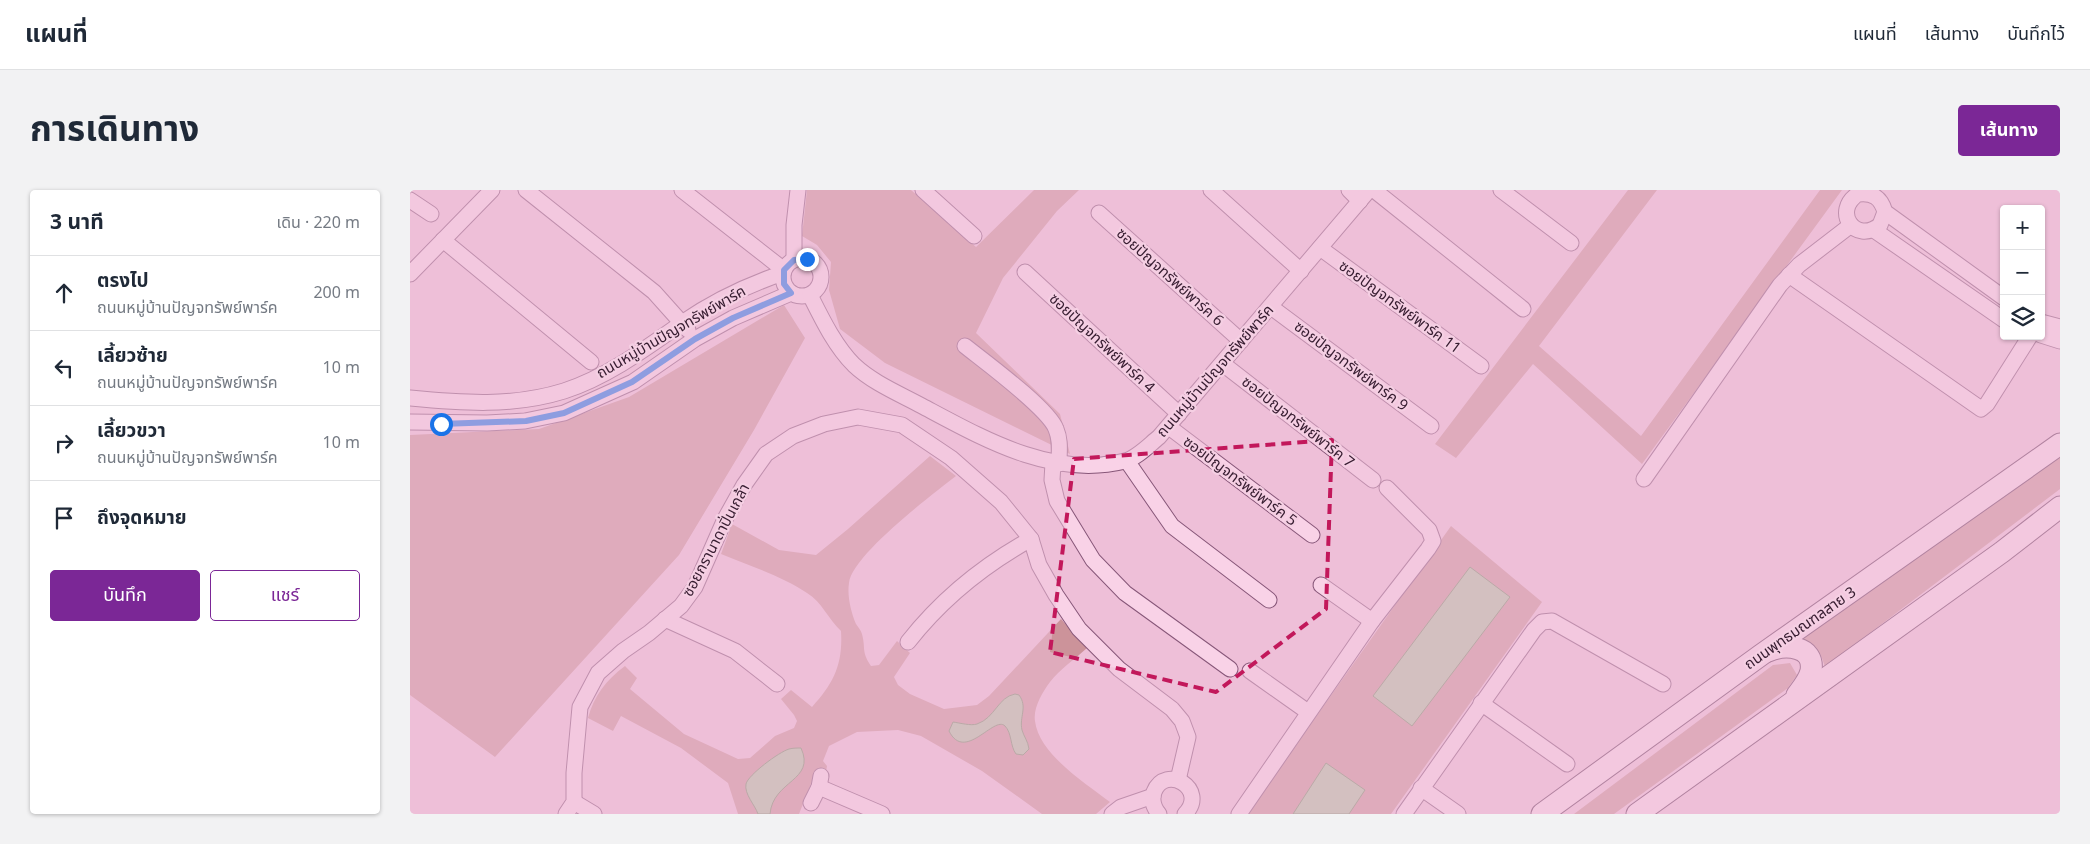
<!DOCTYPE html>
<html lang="th">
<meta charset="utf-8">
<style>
:root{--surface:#fff;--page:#f2f2f3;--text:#1f2937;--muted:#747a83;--line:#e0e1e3;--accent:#7b2796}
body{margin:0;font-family:Georgia,"Noto Sans Thai",serif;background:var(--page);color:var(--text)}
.controls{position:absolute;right:15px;top:15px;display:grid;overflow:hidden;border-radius:5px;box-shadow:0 1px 4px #0004}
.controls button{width:45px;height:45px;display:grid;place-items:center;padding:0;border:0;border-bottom:1px solid var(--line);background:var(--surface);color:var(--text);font:25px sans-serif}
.stop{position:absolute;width:15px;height:15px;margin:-11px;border:4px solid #1a73e8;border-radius:50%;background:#fff}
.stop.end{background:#1a73e8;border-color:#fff;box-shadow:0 1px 5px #0008}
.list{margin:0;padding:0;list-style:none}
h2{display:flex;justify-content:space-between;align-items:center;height:65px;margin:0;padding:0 20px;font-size:21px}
h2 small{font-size:16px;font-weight:400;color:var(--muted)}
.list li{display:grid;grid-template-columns:32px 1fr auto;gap:15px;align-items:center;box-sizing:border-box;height:75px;padding:0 20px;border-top:1px solid var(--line)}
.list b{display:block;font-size:19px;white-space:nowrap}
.list p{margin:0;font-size:16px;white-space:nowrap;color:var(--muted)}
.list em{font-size:16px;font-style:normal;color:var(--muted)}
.actions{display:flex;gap:10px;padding:15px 20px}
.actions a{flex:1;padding:11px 0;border:1px solid var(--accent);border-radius:5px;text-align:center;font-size:18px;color:var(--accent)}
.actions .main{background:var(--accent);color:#fff}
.icon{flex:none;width:28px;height:28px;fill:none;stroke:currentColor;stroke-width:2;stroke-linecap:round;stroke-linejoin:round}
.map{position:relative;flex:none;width:1650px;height:624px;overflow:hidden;border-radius:5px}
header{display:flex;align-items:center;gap:30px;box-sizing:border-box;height:70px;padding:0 25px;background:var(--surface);border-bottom:1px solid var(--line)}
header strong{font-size:24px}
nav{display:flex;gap:28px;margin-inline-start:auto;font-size:18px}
.intro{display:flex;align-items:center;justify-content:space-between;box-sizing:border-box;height:120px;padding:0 30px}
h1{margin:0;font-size:35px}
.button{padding:12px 22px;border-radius:5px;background:var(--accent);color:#fff;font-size:18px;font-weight:700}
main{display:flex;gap:30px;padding:0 30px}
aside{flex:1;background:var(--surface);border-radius:5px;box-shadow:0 1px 4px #0004}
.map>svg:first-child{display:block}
.green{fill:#cc939a}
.water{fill:#b2c0a2;stroke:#7b8e6a}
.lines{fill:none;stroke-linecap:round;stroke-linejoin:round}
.street-casing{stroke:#875779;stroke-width:17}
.secondary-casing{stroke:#683b5c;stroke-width:23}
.street{stroke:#f9d2e7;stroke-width:15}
.secondary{stroke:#f9d2e7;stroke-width:21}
.route{stroke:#1a73e8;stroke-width:6}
.marked{fill:none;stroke:#c2185b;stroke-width:4;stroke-dasharray:10 6;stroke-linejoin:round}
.labels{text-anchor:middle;stroke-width:4.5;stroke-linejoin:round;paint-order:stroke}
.street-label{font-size:15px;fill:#361c30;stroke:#f5cfe3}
</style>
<header>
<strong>แผนที่</strong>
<nav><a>แผนที่</a><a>เส้นทาง</a><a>บันทึกไว้</a></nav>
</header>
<div class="intro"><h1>การเดินทาง</h1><a class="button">เส้นทาง</a></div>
<main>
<aside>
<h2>3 นาที<small>เดิน · 220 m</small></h2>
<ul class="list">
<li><svg class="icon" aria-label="ahead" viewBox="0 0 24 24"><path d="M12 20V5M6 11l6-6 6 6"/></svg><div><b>ตรงไป</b><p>ถนนหมู่บ้านปัญจทรัพย์พาร์ค</p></div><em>200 m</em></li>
<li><svg class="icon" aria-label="left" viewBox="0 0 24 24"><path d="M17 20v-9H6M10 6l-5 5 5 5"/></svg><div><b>เลี้ยวซ้าย</b><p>ถนนหมู่บ้านปัญจทรัพย์พาร์ค</p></div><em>10 m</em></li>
<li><svg class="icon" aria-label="right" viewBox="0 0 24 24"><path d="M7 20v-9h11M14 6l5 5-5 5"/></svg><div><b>เลี้ยวขวา</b><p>ถนนหมู่บ้านปัญจทรัพย์พาร์ค</p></div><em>10 m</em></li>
<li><svg class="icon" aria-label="arrive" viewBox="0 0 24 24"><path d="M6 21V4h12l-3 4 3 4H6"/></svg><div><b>ถึงจุดหมาย</b></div></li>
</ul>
<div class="actions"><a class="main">บันทึก</a><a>แชร์</a></div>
</aside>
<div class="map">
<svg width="1650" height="624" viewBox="0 0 1650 624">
<rect width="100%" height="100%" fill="#eebfd8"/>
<g class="green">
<path d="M397,0H501L566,57L624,0H669L647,21L593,88L566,143L650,224L660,264L475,173L430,139L419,100L421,72L407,55L392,46Z"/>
<path d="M1218,0H1247L1129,156L1231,246L1410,0H1432L1232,274L1123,174L1046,268L1025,254Z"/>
<path d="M374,115L395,148L344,240L269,365L85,567L0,505V245L129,239L219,207Z"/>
<path d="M520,266L546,286C523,304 442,365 439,393C437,406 441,422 446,434C448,437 451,440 452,444C456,459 451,461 461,476L469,475L487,451L500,463L484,487L488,495L500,504L534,519L567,515L579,506L651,429L677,458C665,469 650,479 640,492C632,503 623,518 625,531C629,564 675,593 700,612L686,624H632L572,581L511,546L488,540L447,542L419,556L413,571L417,576L416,582L406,581L389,624H328L318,593L271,558L211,526L203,541L178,528C184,506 196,490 215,476L227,488L220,499L274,544L328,569L340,568L365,546L384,538L387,531L384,525L371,509L381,500L402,517C424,493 433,474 431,441C418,429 412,412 397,403C372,386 340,376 311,364L322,334L369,360L406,365L438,339Z"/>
<path d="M1650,266V299L1415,477C1410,459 1405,456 1390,447Z"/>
<path d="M1041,336L1132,412L981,624H837Z"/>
<path d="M1380,473L1387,485L1378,498L1204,624H1164L1363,475Z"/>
</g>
<g class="water">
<path d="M1060,377L1100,407L1002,536L963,506Z"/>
<path d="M605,504L609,505C618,517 609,527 612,540C614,547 618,551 619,559L613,565L606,564C600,556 602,543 595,536C584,525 555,573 539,541L543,532C550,533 561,536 567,534C585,528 588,507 605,504Z"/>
<path d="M391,558C406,591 363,590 360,624H348C345,615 334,604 336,594C338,585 369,562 379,559C383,558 387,558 391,558Z"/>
<path d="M916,573L955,600L939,624H883Z"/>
</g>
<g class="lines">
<defs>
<g id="street">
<path d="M116,0L244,102L278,140"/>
<path d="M272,0L374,80"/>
<path d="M513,0L564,46"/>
<path d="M801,0L891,81"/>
<path d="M939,0L950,11"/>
<path d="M964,0L1113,119"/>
<path d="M1091,0L1161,53"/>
<path d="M0,10L21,24"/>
<path d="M1475,22L1470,35C1445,55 1422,21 1448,4C1463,2 1471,8 1475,22L1594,108"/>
<path d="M689,23L831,151"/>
<path d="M1464,40L1594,130"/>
<path d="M33,50L181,172"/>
<path d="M910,58L1071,176"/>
<circle cx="392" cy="87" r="19"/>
<path d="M384,70V35L388,0"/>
<path d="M615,82L769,224"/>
<path d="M0,84L82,0"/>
<path d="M1379,85L1571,219L1577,214L1620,146"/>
<path d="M400,105C412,129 425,156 444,175C463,193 490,204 512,216C574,249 643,289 715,271C727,268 739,255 749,247L959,0"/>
<path d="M861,117L1021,236"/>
<path d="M1631,132L1650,137"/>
<path d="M1631,145L1650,151"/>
<path d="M555,156C575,172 638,218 646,239C651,251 649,261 649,274"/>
<path d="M813,174L963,290"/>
<path d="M0,208C52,213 103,217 154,201C197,187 235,159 272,133C302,112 338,95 373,83"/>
<path d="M0,232L77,233L115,231L154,223L223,192L285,149L323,128L381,103"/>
<path d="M759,237L902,345"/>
<path d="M717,271L762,336L859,410"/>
<path d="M643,273L642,290L647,311L683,370L715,403L820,479"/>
<path d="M1234,289L1370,95L1389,75L1441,35"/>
<path d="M911,395L962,431"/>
<path d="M255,429L325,461L367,494"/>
<path d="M498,452C531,410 574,375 621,349"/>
<path d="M840,481L898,522"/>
<path d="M1071,513L1157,574"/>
<path d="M409,597L472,624"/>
<path d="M1011,598L1048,624"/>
<path d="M164,612L184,624"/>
<path d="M401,613L409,597L411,586"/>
<path d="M156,624L164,612V583L170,517L188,483L213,461L239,443L271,416L285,397L315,329L334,295L356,264L383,246L414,234L448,227L492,235L541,268L591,312L621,349L629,375L646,405L669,439L709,479L762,519L772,531L778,547L768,590"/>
<path d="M702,624L711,617L743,606"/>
<path d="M749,624C744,618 741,611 744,602C755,573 799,599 775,624"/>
<path d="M829,624L962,431L1018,359L1023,351L1019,340L977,298"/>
<path d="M994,624L1124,440L1132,432L1142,431L1253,494"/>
</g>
<g id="secondary">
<path d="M1358,461C1375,454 1405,455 1401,481C1399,490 1393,497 1387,505"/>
<path d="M1132,624L1351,465L1650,254"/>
<path d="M1227,624L1592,362L1650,317"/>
</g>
</defs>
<use href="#street" class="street-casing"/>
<use href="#secondary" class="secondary-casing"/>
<use href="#street" class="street"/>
<use href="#secondary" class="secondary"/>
</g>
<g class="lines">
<path class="route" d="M31,234L116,231L154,223L222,192L285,149L323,128L381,103L374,94V80L384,70L397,69"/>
</g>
<path d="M0 0H1650V624H0ZM922,250L916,419L806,502L640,462L664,269Z" fill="#eebfd8" fill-opacity=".55" fill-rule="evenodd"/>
<path class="marked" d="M922,250L916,419L806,502L640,462L664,269Z"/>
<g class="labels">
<g class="street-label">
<text transform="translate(760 87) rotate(42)" y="5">ซอยปัญจทรัพย์พาร์ค 6</text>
<text transform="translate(990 117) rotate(36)" y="5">ซอยปัญจทรัพย์พาร์ค 11</text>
<text transform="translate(261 142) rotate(-30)" y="5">ถนนหมู่บ้านปัญจทรัพย์พาร์ค</text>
<text transform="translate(692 153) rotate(43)" y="5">ซอยปัญจทรัพย์พาร์ค 4</text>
<text transform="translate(941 176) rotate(37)" y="5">ซอยปัญจทรัพย์พาร์ค 9</text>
<text transform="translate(805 181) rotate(-49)" y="5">ถนนหมู่บ้านปัญจทรัพย์พาร์ค</text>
<text transform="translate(888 232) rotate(38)" y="5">ซอยปัญจทรัพย์พาร์ค 7</text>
<text transform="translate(830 291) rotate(37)" y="5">ซอยปัญจทรัพย์พาร์ค 5</text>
<text transform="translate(306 350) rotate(-62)" y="5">ซอยกรานาดาปิ่นเกล้า</text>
<text transform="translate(1390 438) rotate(-35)" y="5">ถนนพุทธมณฑลสาย 3</text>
</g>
</g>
</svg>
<div class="controls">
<button>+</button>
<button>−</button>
<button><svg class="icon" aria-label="layers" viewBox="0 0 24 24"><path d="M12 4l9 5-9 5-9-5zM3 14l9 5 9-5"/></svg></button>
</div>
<div class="stop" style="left:31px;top:234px"></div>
<div class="stop end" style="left:397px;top:69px"></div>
</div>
</main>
